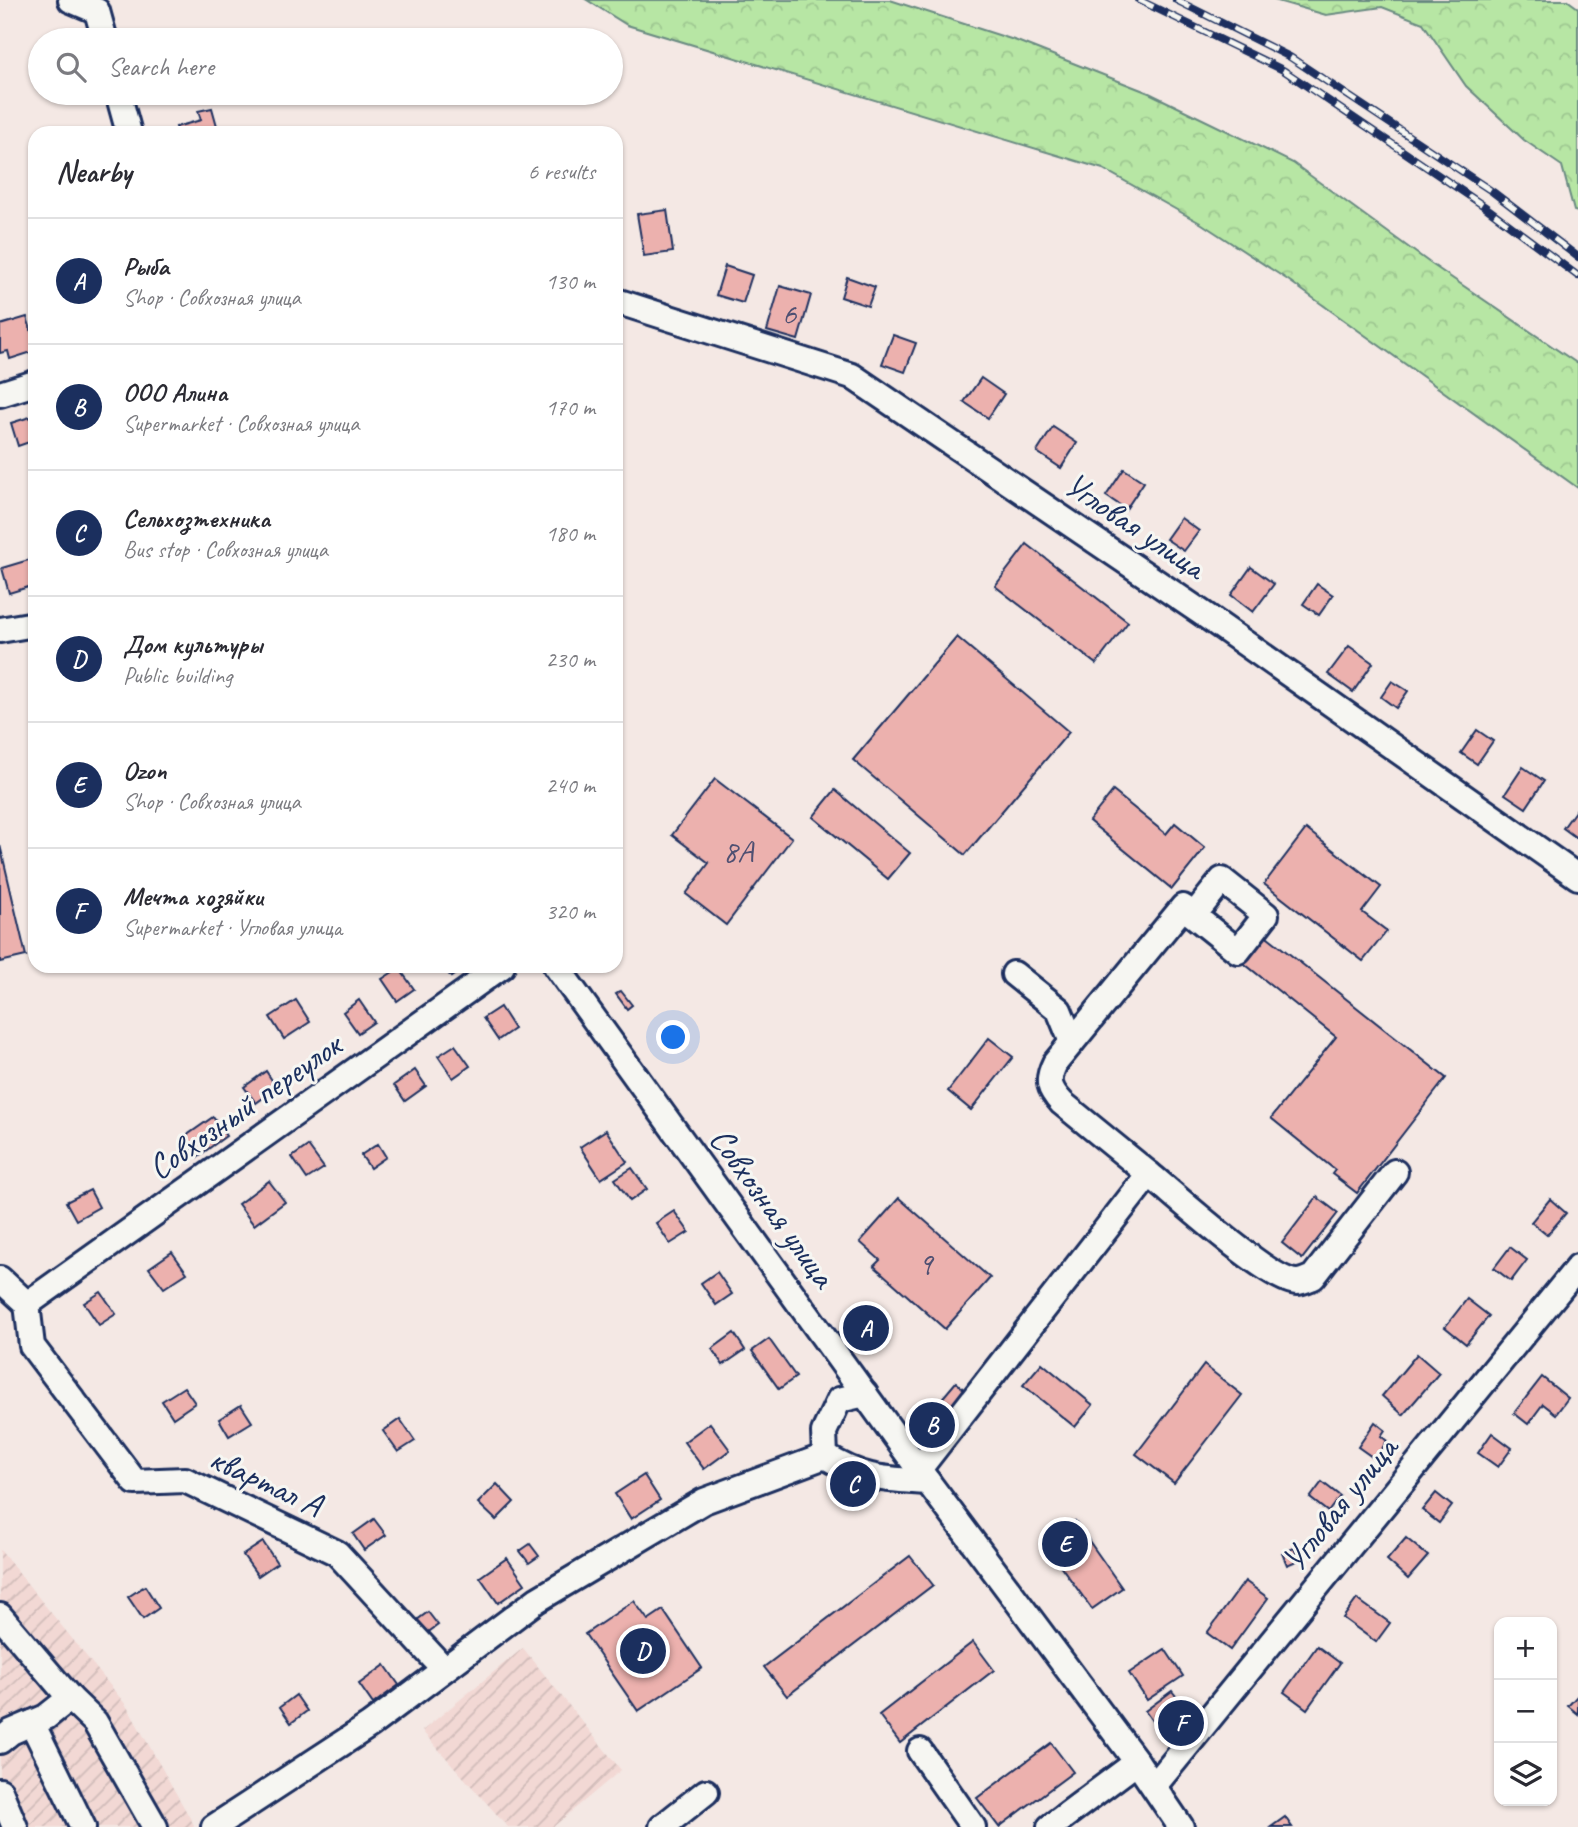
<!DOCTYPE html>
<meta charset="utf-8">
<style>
:root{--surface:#fff;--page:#f7f7f7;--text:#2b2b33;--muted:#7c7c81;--line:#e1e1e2;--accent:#1b2f5e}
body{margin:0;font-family:Caveat,sans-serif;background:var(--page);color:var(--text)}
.controls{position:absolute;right:21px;bottom:21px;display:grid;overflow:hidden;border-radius:14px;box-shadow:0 2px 5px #0004}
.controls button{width:63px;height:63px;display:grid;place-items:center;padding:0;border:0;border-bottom:2px solid var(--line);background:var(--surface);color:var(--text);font:35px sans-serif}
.you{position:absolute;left:674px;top:1038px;width:24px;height:24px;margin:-18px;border:5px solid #fff;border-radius:50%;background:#1a73e8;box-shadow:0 0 0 10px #1a73e833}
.badge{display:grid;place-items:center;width:46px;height:46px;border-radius:50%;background:var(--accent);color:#fff;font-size:23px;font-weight:700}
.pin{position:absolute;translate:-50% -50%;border:4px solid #fff;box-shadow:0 2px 7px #0006}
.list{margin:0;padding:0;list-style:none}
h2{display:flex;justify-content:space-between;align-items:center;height:91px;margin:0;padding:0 28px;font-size:30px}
h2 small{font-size:23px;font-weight:400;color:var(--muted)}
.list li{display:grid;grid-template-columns:46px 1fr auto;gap:21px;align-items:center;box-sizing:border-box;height:126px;padding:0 28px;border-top:2px solid var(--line)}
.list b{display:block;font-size:26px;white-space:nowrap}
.list p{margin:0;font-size:23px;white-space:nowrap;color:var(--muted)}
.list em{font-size:23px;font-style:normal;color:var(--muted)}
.icon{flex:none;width:38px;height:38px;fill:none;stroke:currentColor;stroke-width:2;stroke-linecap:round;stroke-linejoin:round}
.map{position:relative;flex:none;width:1578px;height:1827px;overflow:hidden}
.search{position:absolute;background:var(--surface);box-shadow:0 2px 5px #0004;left:28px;top:28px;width:595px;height:77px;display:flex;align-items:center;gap:18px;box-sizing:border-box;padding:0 24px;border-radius:38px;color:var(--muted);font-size:26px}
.panel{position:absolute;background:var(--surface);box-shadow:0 2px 5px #0004;left:28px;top:126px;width:595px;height:847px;border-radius:21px}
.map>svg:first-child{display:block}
.industrial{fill:url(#industrial-furrows)}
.forest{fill:url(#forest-crowns);stroke:#698a81;stroke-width:2}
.building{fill:#ecb1ae;stroke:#1b2f5e;stroke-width:2}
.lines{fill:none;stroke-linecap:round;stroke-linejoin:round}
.minor-casing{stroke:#1b2f5e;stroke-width:30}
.minor{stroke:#f6f6f2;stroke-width:24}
.rail-casing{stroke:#1b2f5e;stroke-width:8}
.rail{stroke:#f6f6f2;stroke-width:5;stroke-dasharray:16;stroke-linecap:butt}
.labels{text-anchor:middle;stroke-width:6;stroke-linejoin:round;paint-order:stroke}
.number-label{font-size:32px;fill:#4f5072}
.street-label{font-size:35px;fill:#1b2f5e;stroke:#f6f6f2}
</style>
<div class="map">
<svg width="1578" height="1827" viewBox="0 0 1578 1827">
<defs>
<pattern id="industrial-furrows" width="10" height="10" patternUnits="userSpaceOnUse" patternTransform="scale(1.75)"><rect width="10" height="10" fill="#f2d8d4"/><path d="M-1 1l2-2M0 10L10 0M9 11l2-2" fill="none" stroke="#cfbab8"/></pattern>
<pattern id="forest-crowns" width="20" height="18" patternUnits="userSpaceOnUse" patternTransform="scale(1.75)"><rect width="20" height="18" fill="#b7e6a4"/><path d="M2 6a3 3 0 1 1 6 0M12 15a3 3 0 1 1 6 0" fill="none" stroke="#9dc690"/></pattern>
</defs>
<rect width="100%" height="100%" fill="#f4e8e4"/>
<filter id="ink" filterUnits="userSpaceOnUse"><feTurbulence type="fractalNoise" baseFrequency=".0143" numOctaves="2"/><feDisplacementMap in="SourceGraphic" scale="14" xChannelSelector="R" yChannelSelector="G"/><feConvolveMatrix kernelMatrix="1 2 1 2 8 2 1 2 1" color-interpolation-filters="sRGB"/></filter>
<g filter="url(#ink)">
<g class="industrial">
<path d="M0,1550L126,1705L194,1825L193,1827H0Z"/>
<path d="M523,1648L621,1770L553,1827H508L422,1731Z"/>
</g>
<g class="forest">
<path d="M587,0H890L1017,41L1149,93L1293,163L1430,263L1578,364V488L1288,280L1202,224L1103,169L627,25Z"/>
<path d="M1274,0H1567L1578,8V212L1574,211L1562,166L1524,140L1466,86L1423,23L1382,7L1326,15Z"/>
</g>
<g class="building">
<path d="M212,108L219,133H178L176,127L201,120L198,111Z"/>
<path d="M667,210L673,252L644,256L637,214Z"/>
<path d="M725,266L752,275L743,303L716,295Z"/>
<path d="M847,277L875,287L868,306L841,297Z"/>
<path d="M780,286L811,295L798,340L767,331Z"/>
<path d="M27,317L35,343V351L10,359L8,351L0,353V325Z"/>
<path d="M893,335L916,343L905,372L882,364Z"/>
<path d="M981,378L1004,394L988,418L964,402Z"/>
<path d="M30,417L35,431V440L18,446L11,423Z"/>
<path d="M1053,427L1077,443L1061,468L1037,452Z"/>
<path d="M1124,469L1144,482L1126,509L1106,496Z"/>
<path d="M1181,518L1199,531L1184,551L1166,539Z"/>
<path d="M1027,544L1128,622L1096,664L995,586Z"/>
<path d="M35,558V585L9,593L2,568Z"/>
<path d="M1251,567L1274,584L1253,612L1231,595Z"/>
<path d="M1317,584L1333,595L1319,615L1303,604Z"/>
<path d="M957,637L1069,732L965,855L853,760Z"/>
<path d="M1349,646L1373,663L1353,692L1328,674Z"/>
<path d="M1392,681L1408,691L1396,708L1381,697Z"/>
<path d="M1477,730L1493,741L1477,764L1461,753Z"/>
<path d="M1523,767L1544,781L1526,808L1505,794Z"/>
<path d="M715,779L792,838L726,925L686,894L709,863L672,835Z"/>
<path d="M835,790L910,853L888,879L813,817Z"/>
<path d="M1113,791L1166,834L1175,823L1205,848L1172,889L1089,821Z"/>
<path d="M1578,807V839L1563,828Z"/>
<path d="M1306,829L1381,887L1362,912L1387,931L1363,961L1264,884Z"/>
<path d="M0,845L26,956L0,962Z"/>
<path d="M1263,933L1446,1078L1357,1193L1332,1174L1335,1170L1271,1118L1336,1037L1241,961Z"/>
<path d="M443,966H467L451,977Z"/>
<path d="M399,968L414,989L397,1001L382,979Z"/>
<path d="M621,991L632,1005L627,1009L616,994Z"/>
<path d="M296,1000L310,1022L284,1039L270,1017Z"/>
<path d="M359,1000L374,1022L358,1033L343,1012Z"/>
<path d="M500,1007L514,1029L498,1040L483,1018Z"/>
<path d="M989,1038L1013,1057L971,1110L948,1091Z"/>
<path d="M455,1045L470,1066L453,1078L438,1056Z"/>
<path d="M415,1070L426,1086L405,1101L394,1085Z"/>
<path d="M266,1071L277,1088L256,1103L244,1087Z"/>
<path d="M213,1117L226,1136L197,1157L183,1138Z"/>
<path d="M606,1130L627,1162L601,1179L580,1147Z"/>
<path d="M378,1144L386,1157L370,1168L361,1155Z"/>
<path d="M308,1146L324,1168L307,1179L292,1157Z"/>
<path d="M632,1168L647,1189L630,1201L615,1179Z"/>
<path d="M269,1181L285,1202L254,1225L238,1204Z"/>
<path d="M90,1190L99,1207L76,1220L66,1202Z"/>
<path d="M1317,1197L1338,1213L1302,1259L1282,1243Z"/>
<path d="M899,1198L990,1278L945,1329L874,1266L880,1260L860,1242Z"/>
<path d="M1550,1199L1566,1213L1547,1235L1531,1222Z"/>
<path d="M674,1211L689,1232L670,1244L656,1223Z"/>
<path d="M1510,1247L1527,1260L1511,1281L1494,1268Z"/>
<path d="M172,1252L187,1273L164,1288L149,1268Z"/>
<path d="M717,1272L732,1294L716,1305L701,1283Z"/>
<path d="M101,1292L116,1314L99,1325L84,1303Z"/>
<path d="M1467,1299L1489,1316L1466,1344L1445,1327Z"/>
<path d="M867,1316L877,1331L866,1339L855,1325Z"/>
<path d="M734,1333L745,1350L723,1365L712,1349Z"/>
<path d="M769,1339L796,1377L779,1389L752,1351Z"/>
<path d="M1417,1354L1439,1373L1403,1415L1382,1396Z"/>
<path d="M1042,1363L1093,1405L1075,1427L1023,1385Z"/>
<path d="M1204,1365L1242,1395L1174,1483L1136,1454Z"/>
<path d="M1542,1377L1568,1398L1556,1414L1543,1404L1528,1424L1514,1413Z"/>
<path d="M956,1382L969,1394L947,1420L934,1408Z"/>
<path d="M184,1387L195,1403L173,1418L162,1401Z"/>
<path d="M241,1405L252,1422L229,1436L219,1419Z"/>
<path d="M930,1412L944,1423L933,1438L919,1426Z"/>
<path d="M400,1419L415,1441L398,1452L383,1431Z"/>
<path d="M1375,1422L1385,1430L1381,1436L1387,1441L1375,1459L1358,1447Z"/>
<path d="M710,1423L730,1450L704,1469L684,1442Z"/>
<path d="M1492,1433L1512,1448L1498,1467L1478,1453Z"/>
<path d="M644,1475L660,1500L631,1519L615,1494Z"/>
<path d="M1322,1482L1340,1496L1328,1512L1310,1498Z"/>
<path d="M497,1484L514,1502L496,1520L478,1503Z"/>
<path d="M1436,1493L1452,1506L1439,1523L1422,1510Z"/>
<path d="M374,1519L386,1535L364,1550L353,1534Z"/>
<path d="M1075,1521L1122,1588L1092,1609L1044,1543Z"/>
<path d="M1406,1538L1428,1556L1408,1579L1387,1560Z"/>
<path d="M263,1542L277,1563L258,1576L243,1555Z"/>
<path d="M530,1544L539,1556L529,1563L520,1551Z"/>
<path d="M1294,1548L1299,1560L1287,1565L1282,1553Z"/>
<path d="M910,1556L933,1585L787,1696L764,1667Z"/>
<path d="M507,1558L525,1584L498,1603L480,1577Z"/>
<path d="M1245,1581L1268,1598L1230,1650L1207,1633Z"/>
<path d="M145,1586L159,1608L143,1619L128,1597Z"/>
<path d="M1357,1599L1390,1623L1376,1642L1343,1618Z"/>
<path d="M634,1601L648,1620L663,1610L702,1668L638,1711L585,1634Z"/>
<path d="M428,1612L438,1625L423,1636L413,1623Z"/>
<path d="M973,1642L994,1670L900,1743L879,1715Z"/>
<path d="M1317,1646L1340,1663L1307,1709L1284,1692Z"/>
<path d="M1165,1649L1183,1676L1147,1700L1129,1673Z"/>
<path d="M385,1665L399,1685L373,1704L359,1684Z"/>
<path d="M1172,1691L1183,1705L1155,1725L1145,1711Z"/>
<path d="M296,1695L307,1711L291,1723L280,1707Z"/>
<path d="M1578,1695V1714L1568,1706Z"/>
<path d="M1189,1706L1200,1720L1173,1740L1162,1726Z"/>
<path d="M1051,1743L1073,1772L999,1827L977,1798Z"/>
<path d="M1285,1817L1292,1827H1271Z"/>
</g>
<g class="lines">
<defs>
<g id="minor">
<path d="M71,0L97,11L105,40"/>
<path d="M118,93L129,133"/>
<path d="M616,301L852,376L1202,613L1578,877"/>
<path d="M0,394L35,383"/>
<path d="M0,630L35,624"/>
<path d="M556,966L928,1482L1137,1762L1181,1827"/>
<path d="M1014,974L1059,1010L1072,1042"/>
<path d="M1149,1174C1175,1195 1270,1282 1297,1282C1302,1282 1308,1279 1313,1277L1395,1172"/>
<path d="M0,1279L27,1304"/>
<path d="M27,1304L32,1346L135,1482L185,1480L337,1553L444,1669"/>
<path d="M27,1304L502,966"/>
<path d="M865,1394L839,1400L824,1432L825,1456C864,1480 884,1479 928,1482"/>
<path d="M919,1469L1149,1174L1062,1103C1049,1089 1046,1081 1055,1063L1183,907L1238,951L1266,915L1222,880L1194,915"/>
<path d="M0,1616L70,1698L95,1722L155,1827"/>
<path d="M32,1723L83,1827"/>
<path d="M0,1741L11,1732L46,1717L70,1698"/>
<path d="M920,1751L973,1827"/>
<path d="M1154,1786L1578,1267"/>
<path d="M0,1791L15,1827"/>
<path d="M214,1827L370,1725L537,1600L704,1501L825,1456"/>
<path d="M662,1827L706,1792"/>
<path d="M1050,1827L1137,1762"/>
</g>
</defs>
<use href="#minor" class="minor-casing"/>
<use href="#minor" class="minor"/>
<defs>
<g id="rail">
<path d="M1139,0L1283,70L1484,206L1578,276"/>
<path d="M1176,0L1290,57L1493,192L1578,257"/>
</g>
</defs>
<use href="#rail" class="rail-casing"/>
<use href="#rail" class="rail"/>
</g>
</g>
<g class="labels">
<g class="number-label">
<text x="789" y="324">6</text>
<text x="738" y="862">8А</text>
<text x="925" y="1274">9</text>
</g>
<g class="street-label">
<text transform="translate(1135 525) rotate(34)" y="12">Угловая улица</text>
<text transform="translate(244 1106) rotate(-35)" y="12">Совхозный переулок</text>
<text transform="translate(773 1207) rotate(54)" y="12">Совхозная улица</text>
<text transform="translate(266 1481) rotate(25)" y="12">квартал А</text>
<text transform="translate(1339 1504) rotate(-51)" y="12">Угловая улица</text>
</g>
</g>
</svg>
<div class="controls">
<button>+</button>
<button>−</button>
<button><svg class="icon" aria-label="layers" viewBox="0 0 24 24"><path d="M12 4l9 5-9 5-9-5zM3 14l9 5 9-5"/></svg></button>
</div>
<div class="you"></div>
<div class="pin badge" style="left:866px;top:1328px">A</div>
<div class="pin badge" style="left:932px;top:1425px">B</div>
<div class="pin badge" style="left:853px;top:1484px">C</div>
<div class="pin badge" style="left:643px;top:1651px">D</div>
<div class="pin badge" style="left:1065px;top:1544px">E</div>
<div class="pin badge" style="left:1181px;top:1723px">F</div>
<div class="search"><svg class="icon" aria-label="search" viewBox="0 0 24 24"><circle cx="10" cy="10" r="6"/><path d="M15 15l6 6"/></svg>Search here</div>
<section class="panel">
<h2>Nearby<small>6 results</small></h2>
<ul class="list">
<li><span class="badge">A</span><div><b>Рыба</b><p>Shop · Совхозная улица</p></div><em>130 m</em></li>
<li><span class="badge">B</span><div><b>ООО Алина</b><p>Supermarket · Совхозная улица</p></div><em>170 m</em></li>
<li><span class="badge">C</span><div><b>Сельхозтехника</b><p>Bus stop · Совхозная улица</p></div><em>180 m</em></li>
<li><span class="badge">D</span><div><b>Дом культуры</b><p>Public building</p></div><em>230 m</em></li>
<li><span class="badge">E</span><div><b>Ozon</b><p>Shop · Совхозная улица</p></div><em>240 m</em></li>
<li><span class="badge">F</span><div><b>Мечта хозяйки</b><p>Supermarket · Угловая улица</p></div><em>320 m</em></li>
</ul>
</section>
</div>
